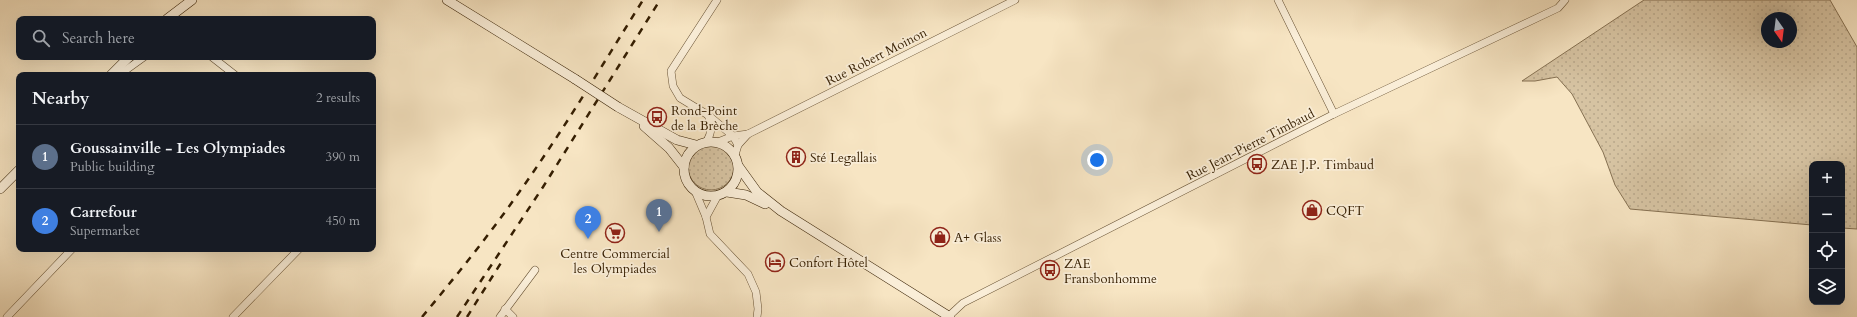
<!DOCTYPE html>
<meta charset="utf-8">
<style>
:root{--surface:#171b24;--page:#20242c;--text:#f1f3f6;--muted:#9ea1a6;--line:#363941;--accent:#ea580c}
body{margin:0;font-family:Cardo,serif;background:var(--page);color:var(--text)}
.controls{position:absolute;right:12px;bottom:12px;display:grid;overflow:hidden;border-radius:8px;box-shadow:0 4px 16px #0002}
.controls button{width:36px;height:36px;display:grid;place-items:center;padding:0;border:0;border-bottom:1px solid var(--line);background:var(--surface);color:var(--text);font:20px sans-serif}
.compass{position:absolute;left:1761px;top:12px;width:36px;height:36px;border-radius:50%;background:var(--surface);box-shadow:0 4px 16px #0002;rotate:166deg}
.you{position:absolute;left:1097px;top:160px;width:14px;height:14px;margin:-10px;border:3px solid #fff;border-radius:50%;background:#1a73e8;box-shadow:0 0 0 6px #1a73e833}
.badge{display:grid;place-items:center;width:26px;height:26px;border-radius:50%;background:var(--accent);color:#fff;font-size:13px;font-weight:700}
.pin{position:absolute;translate:-50% -33px;filter:drop-shadow(0 1px 2px #0008)}
.pin::after{content:'';position:absolute;top:21px;width:14px;height:12px;background:inherit;clip-path:polygon(0 0,100% 0,50% 100%)}
.list{margin:0;padding:0;list-style:none}
h2{display:flex;justify-content:space-between;align-items:center;height:52px;margin:0;padding:0 16px;font-size:17px}
h2 small{font-size:13px;font-weight:400;color:var(--muted)}
.list li{display:grid;grid-template-columns:26px 1fr auto;gap:12px;align-items:center;box-sizing:border-box;height:64px;padding:0 16px;border-top:1px solid var(--line)}
.list b{display:block;font-size:15px;white-space:nowrap}
.list p{margin:0;font-size:13px;white-space:nowrap;color:var(--muted)}
.list em{font-size:13px;font-style:normal;color:var(--muted)}
.icon{flex:none;width:22px;height:22px;fill:none;stroke:currentColor;stroke-width:2;stroke-linecap:round;stroke-linejoin:round}
.map{position:relative;flex:none;width:1857px;height:317px;overflow:hidden}
.search{position:absolute;background:var(--surface);box-shadow:0 4px 16px #0002;left:16px;top:16px;width:360px;height:44px;display:flex;align-items:center;gap:10px;box-sizing:border-box;padding:0 14px;border-radius:8px;color:var(--muted);font-size:15px}
.panel{position:absolute;background:var(--surface);box-shadow:0 4px 16px #0002;left:16px;top:72px;width:360px;height:180px;border-radius:8px}
.map>svg:first-child{display:block}
.grass{fill:url(#grass-dots);stroke:#867152;fill-rule:evenodd}
.lines{fill:none;stroke-linecap:round;stroke-linejoin:round}
.minor-casing{stroke:#665032;stroke-width:8}
.secondary-casing{stroke:#361f02;stroke-width:10}
.minor{stroke:#faeed8;stroke-width:7}
.secondary{stroke:#faeed8;stroke-width:9}
.rail{stroke:#361f02;stroke-width:2.5;stroke-dasharray:7 7;stroke-linecap:butt}
.secondary-bridge-casing{stroke:#361f02;stroke-width:10;stroke-linecap:butt}
.secondary-bridge{stroke:#faeed8;stroke-width:9}
.labels{text-anchor:middle;stroke-width:3.5;stroke-linejoin:round;paint-order:stroke}
.street-label{font-size:13px;fill:#361f02;stroke:#faeed8}
.poi-label{font-size:13px;fill:#361f02;stroke:#faeed8;text-anchor:start}
</style>
<div class="map">
<svg width="1857" height="317" viewBox="0 0 1857 317">
<defs>
<pattern id="grass-dots" width="8" height="8" patternUnits="userSpaceOnUse"><rect width="8" height="8" fill="#d6c3a2"/><path d="M2 2h.1M6 6h.1" fill="none" stroke="#b8a78a" stroke-width="1.8" stroke-linecap="round"/></pattern>
</defs>
<rect width="100%" height="100%" fill="#f7e5c3"/>
<filter id="stains"><feTurbulence type="fractalNoise" baseFrequency=".005" numOctaves="4"/><feColorMatrix values="0 0 0 0 .2 0 0 0 0 .09 0 0 0 0 .02 0 0 0 .5 -.17"/></filter>
<radialGradient id="worn" r=".72"><stop offset=".6" stop-color="#630" stop-opacity="0"/><stop offset="1" stop-color="#630" stop-opacity=".3"/></radialGradient>
<g class="grass">
<path d="M1644,0H1830L1857,47V229L1842,228V164H1812V225L1630,209L1615,185L1603,152L1572,94L1557,77L1535,81H1522ZM1767,18H1791V42H1767Z"/>
<circle cx="711" cy="167" r="23"/>
</g>
<g class="lines">
<defs>
<g id="minor">
<path d="M717,0L671,71L673,86L680,98L708,115L733,136L738,145"/>
<path d="M1278,0L1334,114"/>
<path d="M212,57L235,75"/>
<path d="M119,75L144,57"/>
<path d="M707,141C712,132 712,125 708,115"/>
<path d="M718,142L733,136L748,134L1015,0"/>
<path d="M735,155L738,145L748,134"/>
<path d="M695,191L706,217L710,234L748,274L756,292L758,309L757,317"/>
<path d="M706,217L718,195"/>
<path d="M505,309L513,317"/>
<path d="M949,316L963,303L1334,114L1558,8L1565,0"/>
<path d="M7,317L72,249"/>
<path d="M233,317L299,249"/>
<path d="M500,317L535,270"/>
</g>
<g id="secondary">
<path d="M447,0L575,79"/>
<path d="M167,19L192,0"/>
<path d="M111,75L129,57"/>
<path d="M618,107L677,140L696,145"/>
<path d="M644,126L669,148L684,167"/>
<circle cx="711" cy="169" r="27"/>
<path d="M739,167L757,192L781,211L950,317"/>
<path d="M0,189L19,170"/>
<path d="M727,192L746,195L765,204"/>
</g>
</defs>
<use href="#minor" class="minor-casing"/>
<use href="#secondary" class="secondary-casing"/>
<use href="#minor" class="minor"/>
<use href="#secondary" class="secondary"/>
<g class="rail">
<path d="M422,317C456,276 490,234 520,191C564,129 603,64 643,0"/>
<path d="M457,317L543,187L660,0"/>
<path d="M467,317L504,258"/>
</g>
<defs>
<path id="secondary-bridge" d="M575,79L618,107"/>
</defs>
<use href="#secondary-bridge" class="secondary-bridge-casing"/>
<use href="#secondary-bridge" class="secondary-bridge"/>
</g>
<defs>
<symbol id="bus-ring" viewBox="-11 -11 22 22"><circle r="9.5" fill="#faeed8" stroke="#8f2418" stroke-width="1.5"/><path d="M-5-6H5V4H4V6H2V4H-2V6H-4V4H-5ZM-3.5-4V0h7V-4ZM-3.5 1.2v1.5H-2V1.2ZM2 1.2v1.5H3.5V1.2Z" fill="#8f2418"/></symbol>
<symbol id="building-ring" viewBox="-11 -11 22 22"><circle r="9.5" fill="#faeed8" stroke="#8f2418" stroke-width="1.5"/><path d="M-4-6H4V6H1V3H-1V6H-4ZM-2.5-4.3h1.7v1.8h-1.7ZM.8-4.3h1.7v1.8H.8ZM-2.5-1h1.7V.8h-1.7ZM.8-1h1.7V.8H.8Z" fill="#8f2418"/></symbol>
<symbol id="shop-ring" viewBox="-11 -11 22 22"><circle r="9.5" fill="#faeed8" stroke="#8f2418" stroke-width="1.5"/><path d="M-5-2.5h2.3a2.7 3.5 0 0 1 5.4 0H5L5.5 6h-11ZM-1.5-2.5h3a1.5 2.3 0 0 0-3 0Z" fill="#8f2418"/></symbol>
<symbol id="supermarket-ring" viewBox="-11 -11 22 22"><circle r="9.5" fill="#faeed8" stroke="#8f2418" stroke-width="1.5"/><path d="M-6-5.5h2.5l.6 2H6L4.5 2H-2.5L-4.4-4H-6ZM-1.5 3.2a1.3 1.3 0 1 0 .1 0ZM3 3.2a1.3 1.3 0 1 0 .1 0Z" fill="#8f2418"/></symbol>
<symbol id="hotel-ring" viewBox="-11 -11 22 22"><circle r="9.5" fill="#faeed8" stroke="#8f2418" stroke-width="1.5"/><path d="M-6-4.5h1.5V1H6V5H4.5V3h-9V5H-6ZM-4 0a1.8 1.8 0 1 1 3.6 0ZM.5 0V-2.5h3Q6-2.5 6 0Z" fill="#8f2418"/></symbol>
</defs>
<g fill-rule="evenodd">
<use href="#bus-ring" x="646" y="106" width="22" height="22"/>
<use href="#building-ring" x="785" y="146" width="22" height="22"/>
<use href="#bus-ring" x="1246" y="153" width="22" height="22"/>
<use href="#shop-ring" x="1301" y="199" width="22" height="22"/>
<use href="#supermarket-ring" x="604" y="222" width="22" height="22"/>
<use href="#shop-ring" x="929" y="226" width="22" height="22"/>
<use href="#hotel-ring" x="764" y="251" width="22" height="22"/>
<use href="#bus-ring" x="1039" y="259" width="22" height="22"/>
</g>
<g class="labels">
<g class="street-label">
<text transform="translate(876 56) rotate(-27)" y="5">Rue Robert Moinon</text>
<text transform="translate(1250 144) rotate(-27)" y="5">Rue Jean-Pierre Timbaud</text>
</g>
<g class="poi-label">
<text x="671" y="115">Rond-Point<tspan x="671" dy="15">de la Brèche</tspan></text>
<text x="810" y="162">Sté Legallais</text>
<text x="1271" y="169">ZAE J.P. Timbaud</text>
<text x="1326" y="215">CQFT</text>
<text x="954" y="242">A+ Glass</text>
<text x="615" y="258" text-anchor="middle">Centre Commercial<tspan x="615" dy="15">les Olympiades</tspan></text>
<text x="789" y="267">Confort Hôtel</text>
<text x="1064" y="268">ZAE<tspan x="1064" dy="15">Fransbonhomme</tspan></text>
</g>
</g>
<rect width="100%" height="100%" filter="url(#stains)"/>
<rect width="100%" height="100%" fill="url(#worn)"/>
</svg>
<div class="controls">
<button>+</button>
<button>−</button>
<button><svg class="icon" aria-label="locate" viewBox="0 0 24 24"><circle cx="12" cy="12" r="6"/><path d="M12 2v4M12 18v4M2 12h4M18 12h4"/></svg></button>
<button><svg class="icon" aria-label="layers" viewBox="0 0 24 24"><path d="M12 4l9 5-9 5-9-5zM3 14l9 5 9-5"/></svg></button>
</div>
<svg class="compass" viewBox="-18 -18 36 36"><path d="M0-13l5 13h-10z" fill="#e53935"/><path d="M0 13l5-13h-10z" fill="#9ea1a6"/></svg>
<div class="you"></div>
<div class="pin badge" style="left:659px;top:232px;background:#5c6f8a">1</div>
<div class="pin badge" style="left:588px;top:239px;background:#3f7fe0">2</div>
<div class="search"><svg class="icon" aria-label="search" viewBox="0 0 24 24"><circle cx="10" cy="10" r="6"/><path d="M15 15l6 6"/></svg>Search here</div>
<section class="panel">
<h2>Nearby<small>2 results</small></h2>
<ul class="list">
<li><span class="badge" style="background:#5c6f8a">1</span><div><b>Goussainville - Les Olympiades</b><p>Public building</p></div><em>390 m</em></li>
<li><span class="badge" style="background:#3f7fe0">2</span><div><b>Carrefour</b><p>Supermarket</p></div><em>450 m</em></li>
</ul>
</section>
</div>
